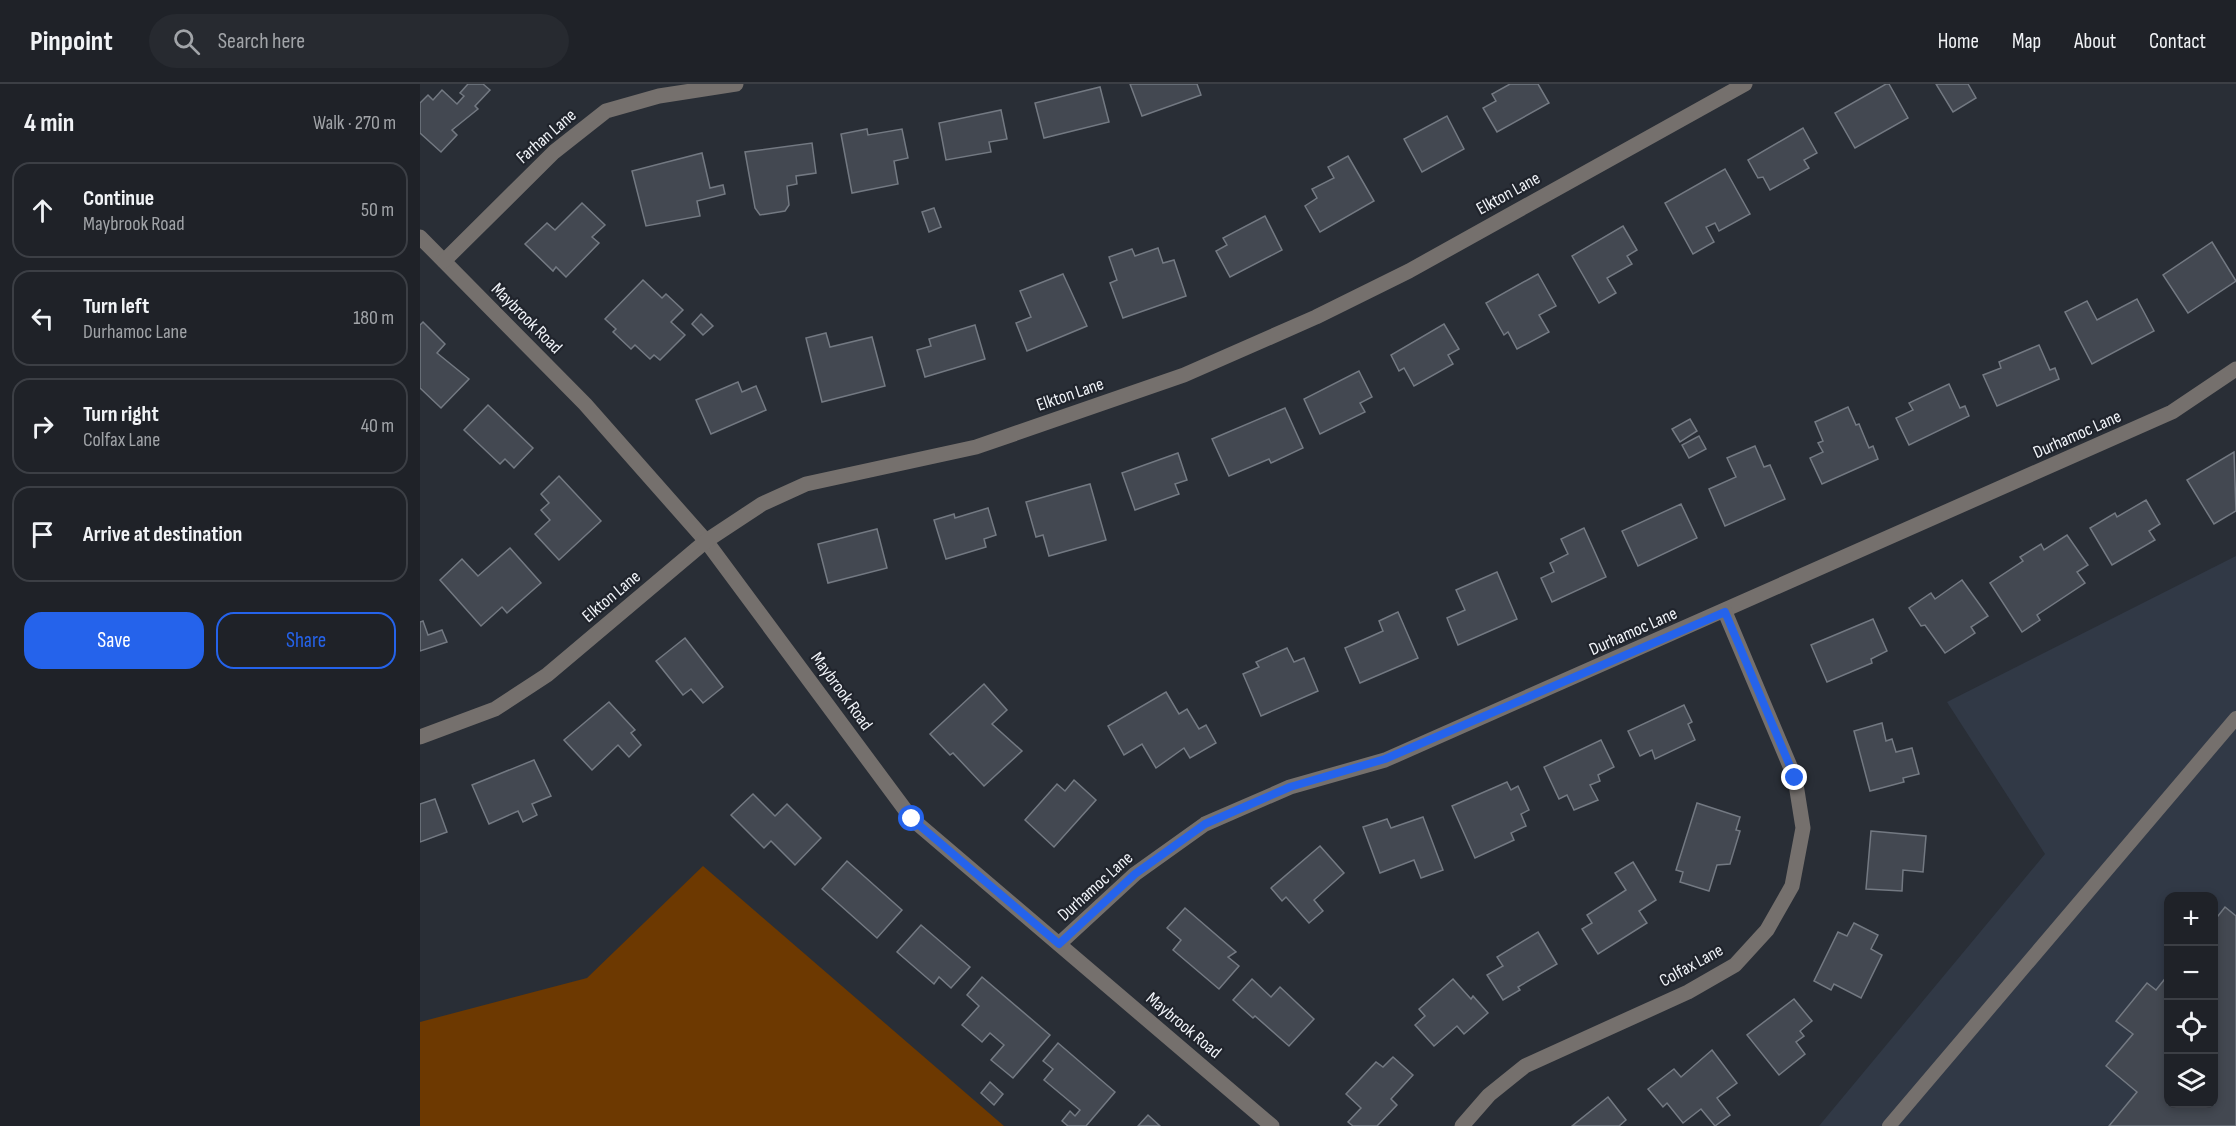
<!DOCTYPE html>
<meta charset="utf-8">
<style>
:root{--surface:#1f2228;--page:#272a30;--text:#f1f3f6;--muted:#a1a4a8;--line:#3c3f45;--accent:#2563eb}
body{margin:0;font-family:"Sofia Sans Condensed",sans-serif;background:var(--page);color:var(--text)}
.controls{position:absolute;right:18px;bottom:18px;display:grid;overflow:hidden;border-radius:12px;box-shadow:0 3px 9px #0003}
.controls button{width:54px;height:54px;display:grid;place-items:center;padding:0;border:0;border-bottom:2px solid var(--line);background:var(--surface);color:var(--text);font:30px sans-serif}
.stop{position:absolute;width:18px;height:18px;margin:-14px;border:4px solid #2563eb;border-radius:50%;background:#fff}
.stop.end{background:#2563eb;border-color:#fff;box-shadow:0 2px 6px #0008}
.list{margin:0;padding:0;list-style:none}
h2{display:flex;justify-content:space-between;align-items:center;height:78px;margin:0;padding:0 24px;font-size:26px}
h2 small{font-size:20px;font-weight:400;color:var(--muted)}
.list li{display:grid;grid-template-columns:39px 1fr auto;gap:18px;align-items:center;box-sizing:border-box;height:96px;margin:0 12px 12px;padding:0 12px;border:2px solid var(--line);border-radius:18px}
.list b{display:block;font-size:22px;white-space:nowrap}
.list p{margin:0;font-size:20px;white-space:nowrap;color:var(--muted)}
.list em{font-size:20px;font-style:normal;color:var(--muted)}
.actions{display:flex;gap:12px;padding:18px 24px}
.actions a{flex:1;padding:14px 0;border:2px solid var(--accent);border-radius:18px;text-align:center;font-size:21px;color:var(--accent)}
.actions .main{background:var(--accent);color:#fff}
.icon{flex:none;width:33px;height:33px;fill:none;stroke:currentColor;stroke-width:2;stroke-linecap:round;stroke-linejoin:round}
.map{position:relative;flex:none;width:1816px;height:1042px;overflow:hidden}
header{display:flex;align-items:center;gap:36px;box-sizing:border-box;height:84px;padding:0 30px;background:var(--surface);border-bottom:2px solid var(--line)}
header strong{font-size:28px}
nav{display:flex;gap:33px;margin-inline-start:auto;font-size:21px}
.search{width:420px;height:54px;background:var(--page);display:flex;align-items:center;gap:15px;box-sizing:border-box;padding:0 21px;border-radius:33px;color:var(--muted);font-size:22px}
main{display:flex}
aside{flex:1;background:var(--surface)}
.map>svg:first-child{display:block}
.built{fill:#313946;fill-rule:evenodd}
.green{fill:#6d3901}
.building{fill:#434851;stroke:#737982;stroke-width:1.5}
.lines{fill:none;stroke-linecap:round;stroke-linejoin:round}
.lane{stroke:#75706d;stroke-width:14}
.street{stroke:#75706d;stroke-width:15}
.route{stroke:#2563eb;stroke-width:8}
.labels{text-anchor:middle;stroke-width:4.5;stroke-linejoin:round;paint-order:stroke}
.street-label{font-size:18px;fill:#f0f3f8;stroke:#20242c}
</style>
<header>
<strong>Pinpoint</strong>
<div class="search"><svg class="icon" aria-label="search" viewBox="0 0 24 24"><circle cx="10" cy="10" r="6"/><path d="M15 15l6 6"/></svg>Search here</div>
<nav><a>Home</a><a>Map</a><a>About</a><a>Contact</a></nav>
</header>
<main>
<aside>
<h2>4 min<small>Walk · 270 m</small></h2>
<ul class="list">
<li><svg class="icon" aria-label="ahead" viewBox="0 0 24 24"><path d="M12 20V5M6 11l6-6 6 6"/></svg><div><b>Continue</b><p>Maybrook Road</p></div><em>50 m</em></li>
<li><svg class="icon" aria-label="left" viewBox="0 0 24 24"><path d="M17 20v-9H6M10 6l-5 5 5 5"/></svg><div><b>Turn left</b><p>Durhamoc Lane</p></div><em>180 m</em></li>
<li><svg class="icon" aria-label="right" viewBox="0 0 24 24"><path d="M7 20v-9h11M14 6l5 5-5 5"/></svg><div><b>Turn right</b><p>Colfax Lane</p></div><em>40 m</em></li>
<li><svg class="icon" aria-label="arrive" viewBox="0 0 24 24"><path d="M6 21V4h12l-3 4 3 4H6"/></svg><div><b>Arrive at destination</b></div></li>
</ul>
<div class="actions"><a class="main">Save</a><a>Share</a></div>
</aside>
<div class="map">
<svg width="1816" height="1042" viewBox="0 0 1816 1042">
<rect width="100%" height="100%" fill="#292e36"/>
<path class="built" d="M1816,472V1042H1399L1625,770L1527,618ZM1748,812H1794V1020H1748Z"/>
<path class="green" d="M283,782L584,1042H0V938L167,894Z"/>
<g class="building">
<path d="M48,0H63L70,6L55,22L58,25L32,46L37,51L21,68L0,49V19L8,11L13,16L22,6L37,20L44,12L40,9Z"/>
<path d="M710,0H777L781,11L722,32Z"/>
<path d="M1090,0H1118L1129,19L1077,48L1063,24L1076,17L1072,10Z"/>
<path d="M1466,0H1469L1488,34L1435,64L1415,29Z"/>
<path d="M1516,0H1548L1556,14L1533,28Z"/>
<path d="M680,3L689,38L624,54L615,19Z"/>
<path d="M581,26L587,55L569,58L571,68L526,76L519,39Z"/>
<path d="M1027,32L1044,65L1002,88L984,55Z"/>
<path d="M1383,44L1397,69L1384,76L1389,84L1350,106L1343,93L1338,94L1328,76Z"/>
<path d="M447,45L448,51L482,45L488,74L474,77L478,100L432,109L421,50Z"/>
<path d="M392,59L396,89L376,92L377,100L367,102L369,121L365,127L340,131L335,124L325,68Z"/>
<path d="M282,69L290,104L303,101L305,110L277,117L280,132L226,142L212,87Z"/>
<path d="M928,72L954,117L900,148L885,122L897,114L892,105L914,94L908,83Z"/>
<path d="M1305,85L1330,130L1299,147L1295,139L1286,143L1294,158L1273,170L1245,119Z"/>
<path d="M162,119L185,141L172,153L179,159L146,193L136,183L133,187L105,160L127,139L135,146Z"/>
<path d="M514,124L521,143L509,148L502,128Z"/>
<path d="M845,132L862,166L810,193L796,167L807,161L803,154Z"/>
<path d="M1203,142L1217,166L1207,172L1212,180L1187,194L1196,209L1179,219L1152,172Z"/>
<path d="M1792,158L1816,197L1768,229L1743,191Z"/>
<path d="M738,164L743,179L754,176L766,212L703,234L690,199L697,196L689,173L712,165L715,172Z"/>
<path d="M643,190L667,242L607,267L596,239L611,233L600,207Z"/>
<path d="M1118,190L1136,222L1119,231L1129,248L1097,265L1088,248L1084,251L1066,219Z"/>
<path d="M223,196L242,214L246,210L263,226L251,238L265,251L240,276L234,271L230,275L215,261L211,265L193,248L196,245L185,235Z"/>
<path d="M1717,215L1734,247L1672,280L1645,228L1667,217L1677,236Z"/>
<path d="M281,230L293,242L283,251L272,240Z"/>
<path d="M3,238L25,260L17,269L49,295L21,324L0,304V241Z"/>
<path d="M1024,240L1039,265L1028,271L1033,280L994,302L984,284L979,287L971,271Z"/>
<path d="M555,241L565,275L505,293L497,266L511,262L509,255Z"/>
<path d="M406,249L410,263L452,253L465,302L402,318L386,254Z"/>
<path d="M1619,261L1630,286L1635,284L1639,295L1577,322L1563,291L1581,284L1579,278Z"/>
<path d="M939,287L952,313L940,319L945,328L900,350L884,315Z"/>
<path d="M318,298L322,308L336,302L346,326L291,350L276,316Z"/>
<path d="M1529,300L1540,324L1545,322L1549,332L1489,361L1476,334L1493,326L1489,319Z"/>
<path d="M68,321L113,364L94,384L85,375L80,380L44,346Z"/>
<path d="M1428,323L1436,341L1439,340L1449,364L1453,362L1458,375L1402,400L1390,374L1403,368L1398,359L1403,357L1395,338Z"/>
<path d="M865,324L883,364L851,379L849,375L809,392L792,355Z"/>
<path d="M1270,335L1277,347L1260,358L1252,345Z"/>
<path d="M1279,352L1286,365L1269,374L1262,361Z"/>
<path d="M1335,362L1344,383L1350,381L1365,415L1305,442L1289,405L1316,393L1307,374Z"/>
<path d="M1814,368L1816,427L1794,440L1767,396Z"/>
<path d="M758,369L767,396L755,400L759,410L715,426L702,389Z"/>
<path d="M139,392L181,437L139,476L115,450L130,436L121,426L129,419L121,410Z"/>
<path d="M670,400L686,456L629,472L623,451L616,453L606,418Z"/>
<path d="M1726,416L1740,440L1729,447L1735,456L1692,481L1670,444L1695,429L1697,433Z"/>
<path d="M1261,420L1277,454L1218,482L1202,447Z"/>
<path d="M568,424L576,451L564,455L566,463L526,475L514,436L534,430L535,434Z"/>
<path d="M1164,444L1186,493L1132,518L1121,494L1134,488L1130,479L1148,470L1141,455Z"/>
<path d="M457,445L467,484L408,499L398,460Z"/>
<path d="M1647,451L1668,481L1657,488L1665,499L1617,531L1620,536L1602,548L1570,499L1603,477L1600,473L1621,460L1624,466Z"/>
<path d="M90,464L121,499L87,529L82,523L61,542L20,496L42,475L58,492Z"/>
<path d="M1077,488L1097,535L1038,561L1027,534L1045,526L1036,506Z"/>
<path d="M1542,496L1568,532L1551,543L1555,549L1525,569L1505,541L1501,542L1489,524L1511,509L1515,515Z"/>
<path d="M978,528L998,574L940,599L925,564L963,547L959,537Z"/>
<path d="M1453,535L1467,567L1451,575L1452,579L1407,598L1391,561Z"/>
<path d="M3,537L8,551L22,546L27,558L0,567V538Z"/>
<path d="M265,554L303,603L283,619L271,605L263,611L236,577Z"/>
<path d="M867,564L874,578L884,574L898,607L841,632L823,590L839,583L836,578Z"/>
<path d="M564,600L587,626L572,640L602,667L564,702L533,669L530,671L510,650Z"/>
<path d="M746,608L759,630L767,625L779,645L786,641L796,659L770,674L764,664L736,684L722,660L704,671L688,642Z"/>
<path d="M189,618L215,646L211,649L221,661L209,673L198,661L172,686L144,656Z"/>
<path d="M1264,621L1272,638L1268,640L1275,656L1235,675L1232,666L1220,672L1208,647Z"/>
<path d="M1462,639L1466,657L1472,655L1476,668L1492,664L1499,690L1483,694L1484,698L1450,707L1434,647Z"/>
<path d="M1181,656L1194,683L1178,691L1180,697L1170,701L1178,716L1154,726L1147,711L1139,715L1124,683Z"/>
<path d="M114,676L131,712L112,720L117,731L103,738L98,727L69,740L52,701Z"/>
<path d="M654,696L676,716L634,763L605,736L637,700L645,707Z"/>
<path d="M1087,698L1091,706L1098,702L1109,726L1101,730L1106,742L1091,749L1094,756L1055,774L1032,722Z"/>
<path d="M333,710L355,732L367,720L401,754L375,781L351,757L344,764L311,731Z"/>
<path d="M15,715L27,748L0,758V720Z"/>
<path d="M1277,719L1320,733L1316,746L1320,747L1310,780L1297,781L1289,807L1260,798L1263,788L1256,786Z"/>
<path d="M1003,733L1023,786L1001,794L994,776L960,789L943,743L967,735L971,744Z"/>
<path d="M1451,747L1506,752L1503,788L1483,786L1482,807L1446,805Z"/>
<path d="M900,762L924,789L894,816L903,827L889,839L866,813L862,817L851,804Z"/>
<path d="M427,777L482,826L457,854L402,805Z"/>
<path d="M1213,778L1236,816L1219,827L1227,839L1178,870L1162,845L1172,839L1167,831L1206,806L1195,789Z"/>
<path d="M1805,823L1816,832V1042H1689L1717,1008L1686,982L1713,950L1696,937L1727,899L1736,906L1748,891V1020H1794V837Z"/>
<path d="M765,824L816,868L808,873L819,882L799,905L753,866L761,856L747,844Z"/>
<path d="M1434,839L1458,851L1451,865L1462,871L1441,914L1414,900L1411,906L1394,897L1418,848L1427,852Z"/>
<path d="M501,841L550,883L531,904L519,893L514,900L477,868Z"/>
<path d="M1118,848L1137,880L1098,903L1100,906L1083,916L1067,891L1083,882L1077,873Z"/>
<path d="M562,893L630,951L593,994L571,976L584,961L570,949L562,958L542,941L559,922L547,911Z"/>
<path d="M832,895L851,913L860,903L894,935L869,962L835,932L833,934L813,916Z"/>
<path d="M1033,895L1051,915L1053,912L1068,929L1044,950L1037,942L1014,962L995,941L1005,932L999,925Z"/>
<path d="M1374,915L1392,937L1380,947L1384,952L1376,958L1385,970L1359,991L1327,951Z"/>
<path d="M638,959L695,1008L666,1042H648L642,1037L650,1027L655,1032L660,1026L624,996L633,985L623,977Z"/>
<path d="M1292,966L1317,999L1297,1014L1310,1031L1295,1042L1281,1025L1263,1039L1247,1019L1243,1023L1228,1005L1254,985L1261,993Z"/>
<path d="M973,973L993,991L971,1015L977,1021L957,1042H933L928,1038L941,1024L926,1010L956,978L963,983Z"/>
<path d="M570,998L583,1010L574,1021L561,1009Z"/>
<path d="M1188,1013L1206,1036L1199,1042H1152Z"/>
<path d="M728,1031L740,1042H718Z"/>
</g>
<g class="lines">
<path class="lane" d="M1469,1042L1816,634"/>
<g class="street">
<path d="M0,153L165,320L286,457L492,735L852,1042"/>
<path d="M24,177L134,68L186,27L239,12L316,0"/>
<path d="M0,653L75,625L127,591L286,457L342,420L386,400L556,363L764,291L896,233L989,187L1325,0"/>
<path d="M639,860L715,790L785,740L870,703L965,676L1752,328L1816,285"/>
<path d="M1042,1042L1069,1011L1105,982L1268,908L1315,881L1347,846L1372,802L1383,744L1375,694L1305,528"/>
</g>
</g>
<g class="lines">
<path class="route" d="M492,735L639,860L715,790L785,740L870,703L965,675L1305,528L1375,694"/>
</g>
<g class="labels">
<g class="street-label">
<text transform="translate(126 52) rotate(-41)" y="6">Farhan Lane</text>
<text transform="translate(1088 109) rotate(-29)" y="6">Elkton Lane</text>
<text transform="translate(107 234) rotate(45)" y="6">Maybrook Road</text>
<text transform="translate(650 310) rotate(-19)" y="6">Elkton Lane</text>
<text transform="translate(1657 350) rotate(-24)" y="6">Durhamoc Lane</text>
<text transform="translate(191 512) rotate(-40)" y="6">Elkton Lane</text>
<text transform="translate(1213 547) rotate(-24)" y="6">Durhamoc Lane</text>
<text transform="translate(422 607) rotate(54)" y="6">Maybrook Road</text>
<text transform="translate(675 802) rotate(-42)" y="6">Durhamoc Lane</text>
<text transform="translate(1271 881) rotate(-29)" y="6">Colfax Lane</text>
<text transform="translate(764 941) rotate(40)" y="6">Maybrook Road</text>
</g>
</g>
</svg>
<div class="controls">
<button>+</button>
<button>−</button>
<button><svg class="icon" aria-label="locate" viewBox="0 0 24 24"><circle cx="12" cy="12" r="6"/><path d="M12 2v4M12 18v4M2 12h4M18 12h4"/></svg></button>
<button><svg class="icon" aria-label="layers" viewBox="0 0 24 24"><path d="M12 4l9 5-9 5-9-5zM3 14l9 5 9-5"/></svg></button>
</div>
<div class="stop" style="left:492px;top:735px"></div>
<div class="stop end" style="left:1375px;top:694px"></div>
</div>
</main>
